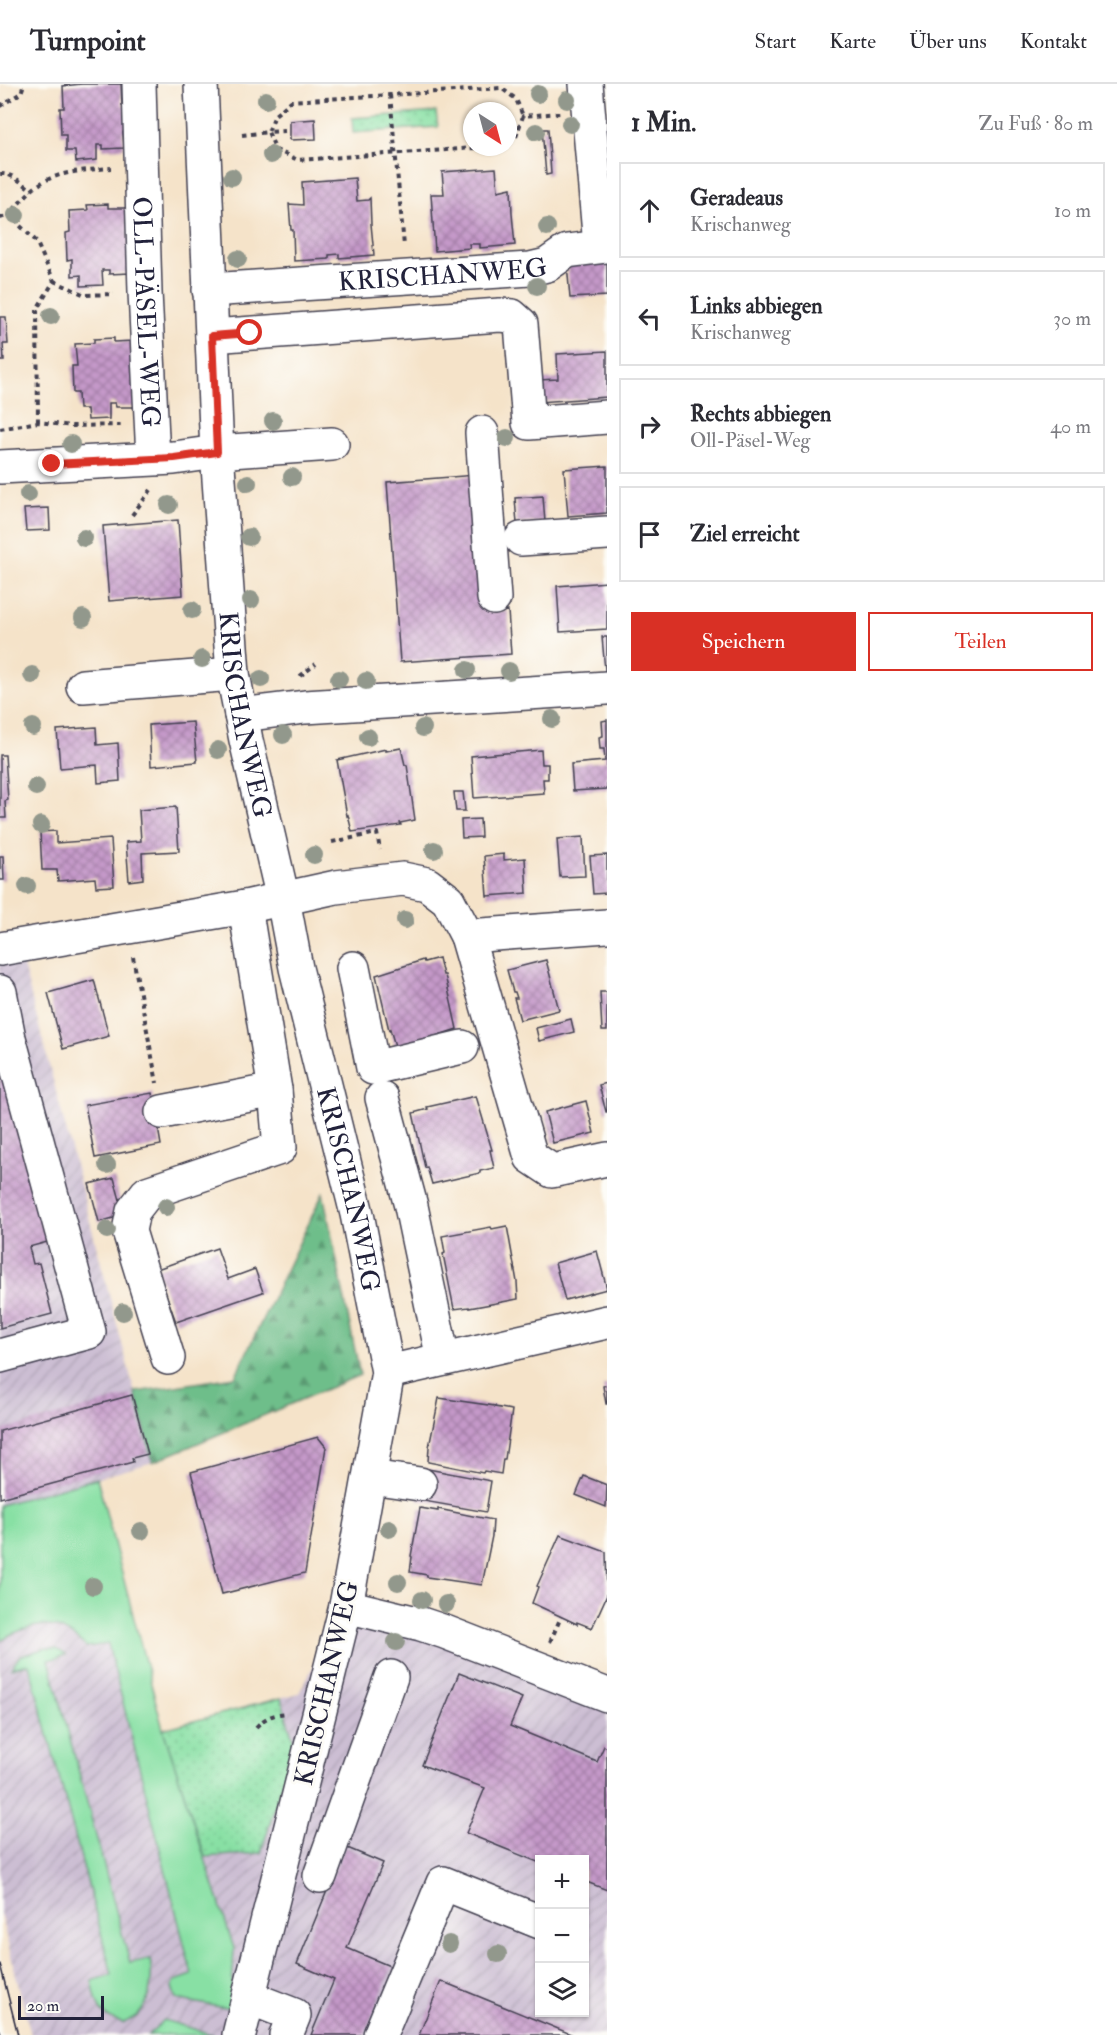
<!DOCTYPE html>
<html lang="de">
<meta charset="utf-8">
<style>
:root{--surface:#fff;--page:#f7f7f7;--text:#2b2b33;--muted:#7c7c81;--line:#e1e1e2;--accent:#d93025}
body{margin:0;font-family:"IM FELL Double Pica",serif;background:var(--page);color:var(--text)}
.controls{position:absolute;right:18px;bottom:18px;display:grid;overflow:hidden;border-radius:0px;box-shadow:0 2px 4px #0004}
.controls button{width:54px;height:54px;display:grid;place-items:center;padding:0;border:0;border-bottom:2px solid var(--line);background:var(--surface);color:var(--text);font:30px sans-serif}
.compass{position:absolute;left:463px;top:18px;width:54px;height:54px;border-radius:50%;background:var(--surface);box-shadow:0 2px 4px #0004;rotate:144deg}
.scale{position:absolute;left:18px;bottom:15px;width:86px;box-sizing:border-box;padding-left:6px;border:3px solid #22223b;border-top:0;font-size:16px;line-height:21px;white-space:nowrap;color:#22223b;-webkit-text-stroke:4px #fdfcf7;paint-order:stroke}
.stop{position:absolute;width:18px;height:18px;margin:-14px;border:4px solid #d93025;border-radius:50%;background:#fff}
.stop.end{background:#d93025;border-color:#fff;box-shadow:0 2px 6px #0008}
.list{margin:0;padding:0;list-style:none}
h2{display:flex;justify-content:space-between;align-items:center;height:78px;margin:0;padding:0 24px;font-size:26px}
h2 small{font-size:20px;font-weight:400;color:var(--muted)}
.list li{display:grid;grid-template-columns:39px 1fr auto;gap:18px;align-items:center;box-sizing:border-box;height:96px;margin:0 12px 12px;padding:0 12px;border:2px solid var(--line);border-radius:0px}
.list b{display:block;font-size:22px;white-space:nowrap}
.list p{margin:0;font-size:20px;white-space:nowrap;color:var(--muted)}
.list em{font-size:20px;font-style:normal;color:var(--muted)}
.actions{display:flex;gap:12px;padding:18px 24px}
.actions a{flex:1;padding:14px 0;border:2px solid var(--accent);border-radius:0px;text-align:center;font-size:21px;color:var(--accent)}
.actions .main{background:var(--accent);color:#fff}
.icon{flex:none;width:33px;height:33px;fill:none;stroke:currentColor;stroke-width:2;stroke-linecap:round;stroke-linejoin:round}
.map{position:relative;flex:none;width:607px;height:1951px;overflow:hidden}
header{display:flex;align-items:center;gap:36px;box-sizing:border-box;height:84px;padding:0 30px;background:var(--surface);border-bottom:2px solid var(--line)}
header strong{font-size:28px}
nav{display:flex;gap:33px;margin-inline-start:auto;font-size:21px}
main{display:flex}
aside{flex:1;background:var(--surface)}
.map>svg:first-child{display:block}
.industrial{fill:url(#industrial-furrows);fill-rule:evenodd}
.grass{fill:#88e0a4;stroke:#558170;stroke-width:1.5}
.forest{fill:url(#forest-firs);stroke:#487062;stroke-width:1.5}
.park{fill:url(#park-dots);stroke:#558170;stroke-width:1.5}
.building{fill:url(#building-cross-hatch)}
.lines{fill:none;stroke-linecap:round;stroke-linejoin:round}
.minor-casing{stroke:#423f50;stroke-width:36}
.path{stroke:#423f50;stroke-width:4;stroke-dasharray:4.5 4.5;stroke-linecap:butt}
.minor{stroke:#fff;stroke-width:33}
.tram{stroke:#22223b;stroke-width:1.5}
.tree{fill:#92988c}
.route{stroke:#d93025;stroke-width:8}
.labels{text-anchor:middle;stroke-width:6;stroke-linejoin:round;paint-order:stroke}
.street-label{font-size:26px;fill:#22223b;stroke:#fdfcf7}
</style>
<header>
<strong>Turnpoint</strong>
<nav><a>Start</a><a>Karte</a><a>Über uns</a><a>Kontakt</a></nav>
</header>
<main>
<div class="map">
<svg width="607" height="1951" viewBox="0 0 607 1951">
<defs>
<pattern id="industrial-furrows" width="10" height="10" patternUnits="userSpaceOnUse" patternTransform="scale(1.5)"><rect width="10" height="10" fill="#ccbed3"/><path d="M-1 1l2-2M0 10L10 0M9 11l2-2" fill="none" stroke="#afa3b6"/></pattern>
<pattern id="forest-firs" width="22" height="20" patternUnits="userSpaceOnUse" patternTransform="scale(1.5)"><rect width="22" height="20" fill="#6ebe8a"/><path d="M5 1l3.5 6h-7zM16 11l3.5 6h-7z" fill="#5a9a72"/></pattern>
<pattern id="park-dots" width="8" height="8" patternUnits="userSpaceOnUse" patternTransform="scale(1.5)"><rect width="8" height="8" fill="#88e0a4"/><path d="M2 2h.1M6 6h.1" fill="none" stroke="#75c08e" stroke-width="1.8" stroke-linecap="round"/></pattern>
<pattern id="building-cross-hatch" width="8" height="8" patternUnits="userSpaceOnUse" patternTransform="scale(1.5)"><rect width="8" height="8" fill="#c599c9"/><path d="M0 0l8 8M0 8l8-8" fill="none" stroke="#a07ca4"/></pattern>
</defs>
<rect width="100%" height="100%" fill="#fdfcf7"/>
<filter id="ink" filterUnits="userSpaceOnUse"><feTurbulence type="fractalNoise" baseFrequency=".0167" numOctaves="2"/><feDisplacementMap in="SourceGraphic" scale="12" xChannelSelector="R" yChannelSelector="G"/><feConvolveMatrix kernelMatrix="1 2 1 2 8 2 1 2 1" color-interpolation-filters="sRGB"/></filter>
<filter id="wash" filterUnits="userSpaceOnUse"><feTurbulence type="fractalNoise" baseFrequency=".008" numOctaves="4" result="noise"/><feDisplacementMap in="SourceGraphic" scale="24" xChannelSelector="R" yChannelSelector="G"/><feGaussianBlur stdDeviation="1.35" result="paint"/><feColorMatrix in="noise" values="0 0 0 0 0 0 0 0 0 0 0 0 0 0 0 0 0 1.4 0 .05"/><feComposite in="paint" operator="in"/></filter>
<g filter="url(#wash)">
<rect width="100%" height="100%" fill="#f5e3c9"/>
<path class="industrial" d="M18,862L153,1378L98,1394L163,1645L299,1609L346,1522L607,1611V1951H31L0,1829V865ZM540,1776H584V1928H540Z"/>
<g class="grass">
<path d="M97,1394L163,1645L234,1864L231,1925L176,1915L172,1903L175,1897L192,1891L108,1560L86,1563C55,1533 36,1538 0,1556V1421Z"/>
<path d="M46,1564L57,1565L66,1571L49,1576L130,1879L150,1875C153,1891 151,1917 139,1930C136,1934 128,1937 123,1939C97,1933 97,1920 92,1897L112,1890L29,1580L11,1584L20,1572Z"/>
<path d="M164,1936L214,1951H148Z"/>
</g>
<path class="forest" d="M323,1109L360,1291L153,1378L135,1308L235,1293Z"/>
<g class="park">
<path d="M436,28L438,43L353,49L352,34Z"/>
<path d="M281,1614L294,1659L261,1769L205,1773L163,1645Z"/>
</g>
<g id="blocks">
<g class="building">
<path d="M82,0H121L122,21H126L128,47L123,48L124,64L103,65V61H97V76L76,78L75,67H66V51H61L60,24H64L63,2Z"/>
<path d="M315,35L316,55L290,56V37Z"/>
<path d="M542,45H548L551,90L546,91Z"/>
<path d="M496,84L498,107L511,104L512,130L515,161L480,164V160H469L470,164L435,167L431,110H444L442,88Z"/>
<path d="M355,94L357,117L368,116L370,114L371,140L374,171L339,174V170L329,171V175L294,177L293,146H291L289,120L303,121L302,98Z"/>
<path d="M108,120V124H127L130,189L109,190V186H102L103,201L81,202V191L72,192V175L67,176L66,149L70,148L69,127L88,126L87,121Z"/>
<path d="M607,178V212L570,214L567,180Z"/>
<path d="M0,233H6L8,260H3L4,277H0Z"/>
<path d="M114,254V258L133,257L137,323H116L115,319H109V335L88,336L87,325H79L78,309H73L72,282H77L75,260L94,259V255Z"/>
<path d="M607,267V313L539,318L538,296L558,295L557,270Z"/>
<path d="M607,382V429L568,432L564,385Z"/>
<path d="M476,391L486,528L508,527L511,570L400,578L387,398Z"/>
<path d="M543,412L545,438L517,440L515,414Z"/>
<path d="M49,424L50,446L26,447L24,425Z"/>
<path d="M178,436L183,511L109,517L103,442Z"/>
<path d="M607,498V545L560,548L557,502Z"/>
<path d="M602,553H607V586H605Z"/>
<path d="M607,636V705L573,707L571,680L605,677L604,665H600L599,653L603,652L602,637Z"/>
<path d="M193,638L197,678L151,682L149,641Z"/>
<path d="M96,643L97,661L118,659L120,697L98,699L97,681L60,684L57,646Z"/>
<path d="M401,664L405,681H407L415,736L400,739L401,741L352,748L348,731L347,732L337,676L386,665V667Z"/>
<path d="M541,666L542,680H548V695H543L544,709L474,714L471,672Z"/>
<path d="M0,671H5L8,716L5,717L6,734H0Z"/>
<path d="M454,708H463L465,727H456Z"/>
<path d="M176,723L179,767L142,769L143,795L129,797L126,758L141,757L139,726Z"/>
<path d="M480,735L481,753L462,754L461,736Z"/>
<path d="M56,747V759L111,755L114,802L96,803L95,794L58,797L57,786H42L40,748Z"/>
<path d="M583,753L585,792L560,793L557,755Z"/>
<path d="M504,770V776L525,774L527,809L487,812L484,772Z"/>
<path d="M607,771V809L593,810L590,772Z"/>
<path d="M0,772H3L4,796H0Z"/>
<path d="M439,874L443,891H445L457,945L411,960L410,958L395,962L390,945L389,946L376,891L423,876L424,878Z"/>
<path d="M546,876L559,926L520,936L514,914H517L515,908H513L507,886Z"/>
<path d="M94,896L109,952L63,965L48,909Z"/>
<path d="M600,908H607V947H602Z"/>
<path d="M571,935L574,948L539,957L536,944Z"/>
<path d="M0,979L51,1157L29,1163L33,1180L39,1179L52,1230L0,1244Z"/>
<path d="M607,999V1028H606L599,1001Z"/>
<path d="M152,1009L161,1061L95,1074L85,1021Z"/>
<path d="M476,1012L492,1066H490L494,1084L480,1087V1089L432,1100L427,1083L425,1084L413,1029L428,1025L427,1023Z"/>
<path d="M586,1017L594,1049L553,1059L545,1028Z"/>
<path d="M114,1094L124,1131L99,1138L89,1100Z"/>
<path d="M507,1142L517,1198L518,1215L469,1224V1223L454,1225L443,1170L445,1169L442,1152L491,1143L492,1145Z"/>
<path d="M217,1164L228,1195L255,1185L263,1208L176,1238L157,1185Z"/>
<path d="M597,1167L607,1205L565,1216L555,1179Z"/>
<path d="M607,1301V1320H606L603,1302Z"/>
<path d="M132,1311L148,1370L132,1374L133,1378L0,1414V1347Z"/>
<path d="M439,1314L495,1322V1323L512,1326L505,1375H503L501,1390L484,1387L483,1389L428,1378L429,1363Z"/>
<path d="M318,1353L326,1363L305,1489L222,1510L191,1388Z"/>
<path d="M423,1384L491,1397L486,1428L418,1416Z"/>
<path d="M584,1392L607,1401L606,1423L576,1411Z"/>
<path d="M420,1424L438,1427V1425L493,1436L492,1452L482,1501L427,1493V1491L410,1488L412,1473L411,1472Z"/>
<path d="M560,1451L606,1468L607,1511L592,1544L577,1538V1540L532,1519L538,1503L537,1502Z"/>
<path d="M459,1589L522,1614L510,1642L597,1678L604,1662L607,1664V1806L584,1797V1776H540V1779L466,1749L485,1704L422,1681Z"/>
<path d="M345,1763L383,1779L347,1864L392,1883L364,1951H311L334,1896L297,1880Z"/>
<path d="M441,1897L573,1951H419Z"/>
</g>
</g>
</g>
<g filter="url(#ink)">
<use href="#blocks" fill-opacity="0" stroke="#423f50" stroke-width="1.5"/>
<g class="lines">
<defs>
<g id="minor">
<path id="s1" d="M139,0L145,208L153,374"/>
<path id="s2" d="M201,0L217,368L233,590L246,656L283,815L296,884L357,1130L388,1288L346,1522L239,1951"/>
<path d="M586,0L600,162"/>
<path id="s3" d="M209,206L530,185L547,181L567,167L607,162"/>
<path d="M212,252L500,231L512,232L521,240L529,339L607,333"/>
<path d="M482,349L494,514"/>
<path d="M0,383L174,374L217,368L332,360"/>
<path d="M521,455L607,449"/>
<path d="M83,602L233,590"/>
<path d="M241,631L305,623L607,604"/>
<path d="M467,852L531,1073L552,1087L607,1075"/>
<path d="M0,865L245,823L336,803L403,795L427,800L448,816L467,852L607,842"/>
<path d="M353,884L373,984L462,963"/>
<path d="M0,908L9,954L89,1248L0,1272"/>
<path d="M382,1014L411,1122L443,1275"/>
<path d="M162,1028L275,1006"/>
<path d="M168,1274L129,1147L133,1127L147,1109L280,1064L275,1006L245,823"/>
<path d="M388,1288L607,1238"/>
<path d="M370,1393L420,1400"/>
<path d="M346,1522L421,1540L445,1548L607,1611"/>
<path d="M320,1792L391,1593"/>
<path d="M250,1914L294,1931L286,1951"/>
<path d="M380,1951L443,1799L540,1838"/>
</g>
</defs>
<use href="#minor" class="minor-casing"/>
<g class="path">
<path d="M390,11L404,162"/>
<path d="M0,22L21,9L24,0"/>
<path d="M285,47L268,48L275,31L291,17L390,11L501,4L516,15L523,32"/>
<path d="M242,51L268,48L276,66L298,76L490,63"/>
<path d="M508,57L516,53L523,32L560,29"/>
<path d="M0,90C12,89 22,99 32,106"/>
<path d="M0,134L9,131"/>
<path d="M54,197L85,211L114,210"/>
<path d="M38,338L37,225L54,197L36,157L9,131C19,120 29,106 43,98C62,87 89,86 111,84"/>
<path d="M0,345L38,338L72,342L121,341"/>
<path d="M132,431L151,406"/>
<path d="M300,592L316,580"/>
<path d="M332,758L377,749L380,766"/>
<path d="M133,873L157,999"/>
<path d="M550,1558L561,1533"/>
<path d="M256,1643C265,1633 274,1630 288,1629"/>
</g>
<use href="#minor" class="minor"/>
<g class="tram">
<path d="M0,1880L18,1951"/>
<path d="M0,1947L1,1951"/>
</g>
</g>
<g class="tree">
<circle cx="538" cy="10" r="9"/>
<circle cx="266" cy="16" r="9"/>
<circle cx="567" cy="16" r="9"/>
<circle cx="570" cy="40" r="9"/>
<circle cx="536" cy="48" r="9"/>
<circle cx="271" cy="71" r="9"/>
<circle cx="232" cy="93" r="9"/>
<circle cx="16" cy="131" r="9"/>
<circle cx="547" cy="143" r="9"/>
<circle cx="238" cy="175" r="9"/>
<circle cx="537" cy="202" r="9"/>
<circle cx="51" cy="232" r="9"/>
<circle cx="273" cy="337" r="9"/>
<circle cx="507" cy="354" r="9"/>
<circle cx="71" cy="360" r="9"/>
<circle cx="292" cy="393" r="9"/>
<circle cx="248" cy="399" r="9"/>
<circle cx="28" cy="410" r="9"/>
<circle cx="169" cy="421" r="9"/>
<circle cx="249" cy="453" r="9"/>
<circle cx="84" cy="454" r="9"/>
<circle cx="251" cy="516" r="9"/>
<circle cx="192" cy="526" r="9"/>
<circle cx="83" cy="534" r="9"/>
<circle cx="202" cy="575" r="9"/>
<circle cx="467" cy="586" r="9"/>
<circle cx="509" cy="587" r="9"/>
<circle cx="32" cy="591" r="9"/>
<circle cx="261" cy="595" r="9"/>
<circle cx="339" cy="595" r="9"/>
<circle cx="366" cy="597" r="9"/>
<circle cx="552" cy="635" r="9"/>
<circle cx="33" cy="643" r="9"/>
<circle cx="423" cy="644" r="9"/>
<circle cx="283" cy="651" r="9"/>
<circle cx="368" cy="653" r="9"/>
<circle cx="218" cy="666" r="9"/>
<circle cx="36" cy="703" r="9"/>
<circle cx="41" cy="741" r="9"/>
<circle cx="434" cy="766" r="9"/>
<circle cx="314" cy="771" r="9"/>
<circle cx="27" cy="802" r="9"/>
<circle cx="405" cy="836" r="9"/>
<circle cx="107" cy="1081" r="9"/>
<circle cx="166" cy="1123" r="9"/>
<circle cx="107" cy="1146" r="9"/>
<circle cx="123" cy="1228" r="9"/>
<circle cx="389" cy="1445" r="9"/>
<circle cx="141" cy="1447" r="9"/>
<circle cx="398" cy="1498" r="9"/>
<circle cx="93" cy="1502" r="9"/>
<circle cx="422" cy="1516" r="9"/>
<circle cx="446" cy="1520" r="9"/>
<circle cx="396" cy="1558" r="9"/>
<circle cx="449" cy="1860" r="9"/>
<circle cx="498" cy="1870" r="9"/>
</g>
</g>
<g class="lines" filter="url(#ink)">
<path class="route" d="M52,380L174,374L217,368L212,252L250,249"/>
</g>
<g class="labels">
<g class="street-label">
<text dy="9" stroke="none"><textPath href="#s3" startOffset="234">KRISCHANWEG</textPath></text>
<text dy="9" stroke="none"><textPath href="#s1" startOffset="228">OLL-PÄSEL-WEG</textPath></text>
<text dy="9" stroke="none"><textPath href="#s2" startOffset="633">KRISCHANWEG</textPath></text>
<text dy="9" stroke="none"><textPath href="#s2" startOffset="1119">KRISCHANWEG</textPath></text>
<text transform="translate(326 1599) rotate(-77)" y="9">KRISCHANWEG</text>
</g>
</g>
</svg>
<div class="controls">
<button>+</button>
<button>−</button>
<button><svg class="icon" aria-label="layers" viewBox="0 0 24 24"><path d="M12 4l9 5-9 5-9-5zM3 14l9 5 9-5"/></svg></button>
</div>
<svg class="compass" viewBox="-18 -18 36 36"><path d="M0-13l5 13h-10z" fill="#e53935"/><path d="M0 13l5-13h-10z" fill="#7c7c81"/></svg>
<div class="scale">20 m</div>
<div class="stop" style="left:250px;top:249px"></div>
<div class="stop end" style="left:52px;top:380px"></div>
</div>
<aside>
<h2>1 Min.<small>Zu Fuß · 80 m</small></h2>
<ul class="list">
<li><svg class="icon" aria-label="ahead" viewBox="0 0 24 24"><path d="M12 20V5M6 11l6-6 6 6"/></svg><div><b>Geradeaus</b><p>Krischanweg</p></div><em>10 m</em></li>
<li><svg class="icon" aria-label="left" viewBox="0 0 24 24"><path d="M17 20v-9H6M10 6l-5 5 5 5"/></svg><div><b>Links abbiegen</b><p>Krischanweg</p></div><em>30 m</em></li>
<li><svg class="icon" aria-label="right" viewBox="0 0 24 24"><path d="M7 20v-9h11M14 6l5 5-5 5"/></svg><div><b>Rechts abbiegen</b><p>Oll-Päsel-Weg</p></div><em>40 m</em></li>
<li><svg class="icon" aria-label="arrive" viewBox="0 0 24 24"><path d="M6 21V4h12l-3 4 3 4H6"/></svg><div><b>Ziel erreicht</b></div></li>
</ul>
<div class="actions"><a class="main">Speichern</a><a>Teilen</a></div>
</aside>
</main>
